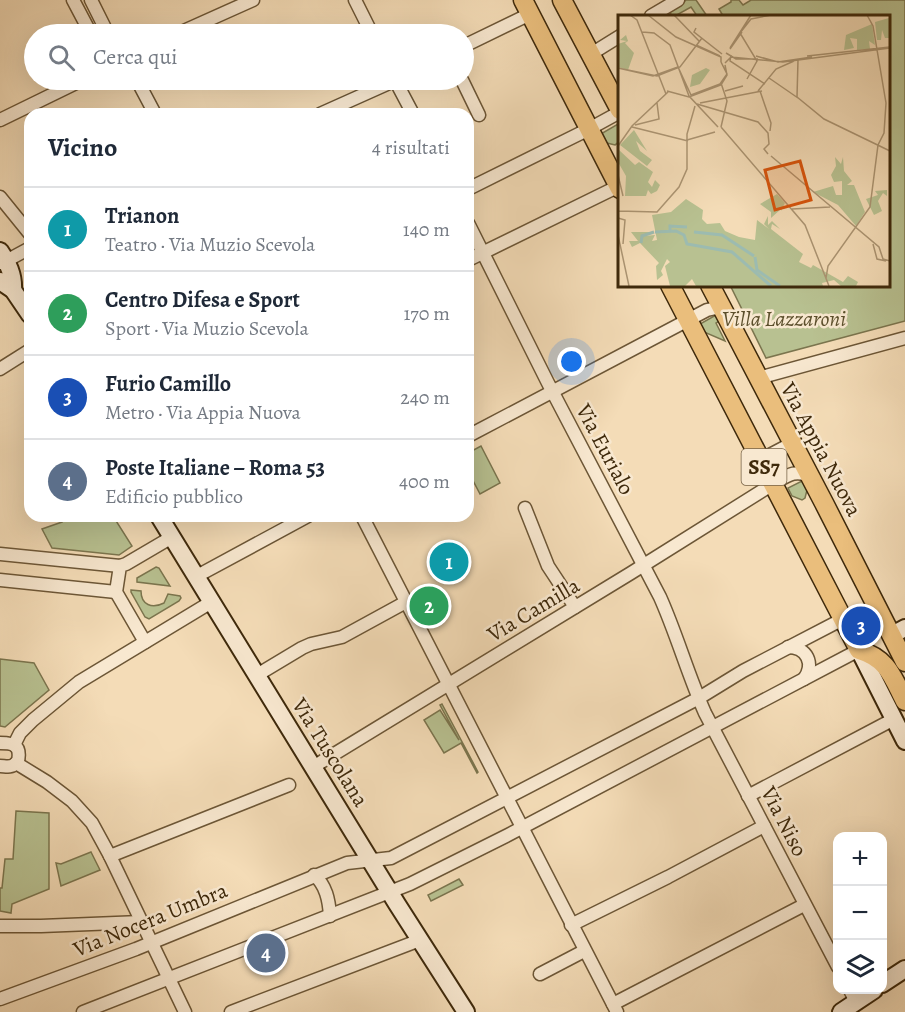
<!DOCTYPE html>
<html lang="it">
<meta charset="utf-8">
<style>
:root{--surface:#fff;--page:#f6f6f7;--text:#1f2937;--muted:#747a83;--line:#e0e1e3;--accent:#8f2418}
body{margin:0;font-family:Alegreya,serif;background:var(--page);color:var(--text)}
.controls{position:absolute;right:18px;bottom:18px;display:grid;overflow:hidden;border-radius:12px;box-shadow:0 6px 24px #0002}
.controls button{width:54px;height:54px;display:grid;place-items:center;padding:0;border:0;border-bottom:2px solid var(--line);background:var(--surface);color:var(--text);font:30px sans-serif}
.you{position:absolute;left:572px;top:362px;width:21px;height:21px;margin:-15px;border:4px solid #fff;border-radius:50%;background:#1a73e8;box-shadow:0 0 0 9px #1a73e833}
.badge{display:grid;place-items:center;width:39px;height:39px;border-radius:50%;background:var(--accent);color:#fff;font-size:20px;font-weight:700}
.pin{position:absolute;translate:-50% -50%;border:3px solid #fff;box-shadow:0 2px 6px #0006}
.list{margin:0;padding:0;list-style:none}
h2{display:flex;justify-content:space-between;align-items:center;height:78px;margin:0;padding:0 24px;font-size:26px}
h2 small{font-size:20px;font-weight:400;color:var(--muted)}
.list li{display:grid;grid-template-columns:39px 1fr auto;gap:18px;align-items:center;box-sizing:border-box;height:84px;padding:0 24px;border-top:2px solid var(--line)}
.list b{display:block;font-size:22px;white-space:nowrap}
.list p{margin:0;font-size:20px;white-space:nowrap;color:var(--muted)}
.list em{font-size:20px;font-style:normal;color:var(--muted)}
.icon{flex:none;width:33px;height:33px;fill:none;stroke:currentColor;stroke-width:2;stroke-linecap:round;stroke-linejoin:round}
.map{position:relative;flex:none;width:905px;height:1012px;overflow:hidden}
.search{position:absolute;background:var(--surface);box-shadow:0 6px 24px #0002;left:24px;top:24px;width:450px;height:66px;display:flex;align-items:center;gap:15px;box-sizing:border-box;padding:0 21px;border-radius:33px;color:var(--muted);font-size:22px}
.panel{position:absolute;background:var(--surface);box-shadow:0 6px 24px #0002;left:24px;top:108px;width:450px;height:414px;border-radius:18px}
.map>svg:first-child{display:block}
.green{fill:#b8c191;stroke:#7b754e;stroke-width:1.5}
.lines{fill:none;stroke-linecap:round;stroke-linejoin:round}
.street-casing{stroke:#6c5636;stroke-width:15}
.secondary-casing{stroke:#3e290b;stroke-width:20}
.primary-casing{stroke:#3e290b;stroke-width:21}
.street{stroke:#f8e8d0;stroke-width:12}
.secondary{stroke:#f8e8d0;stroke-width:16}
.primary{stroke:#eabe7c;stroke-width:18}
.labels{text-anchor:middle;stroke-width:5;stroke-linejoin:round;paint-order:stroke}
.shield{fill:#f8e8d0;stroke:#766246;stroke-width:1.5}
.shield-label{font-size:21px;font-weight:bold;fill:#3e290b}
.park-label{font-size:22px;font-style:italic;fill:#5c4f2c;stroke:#f8e8d0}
.street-label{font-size:22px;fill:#3e290b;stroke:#f8e8d0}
.inset-river{fill:none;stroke:#9cbbb0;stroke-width:3}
.inset-road{fill:none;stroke:#ab9472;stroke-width:1.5}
.view{fill:#d7540c;fill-opacity:0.15;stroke:#d7540c;stroke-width:3}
.inset-edge{fill:none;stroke:#3e290b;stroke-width:3}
</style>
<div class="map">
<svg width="905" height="1012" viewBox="0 0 905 1012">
<rect width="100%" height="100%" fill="#f4dcb7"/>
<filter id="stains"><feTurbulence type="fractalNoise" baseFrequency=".00333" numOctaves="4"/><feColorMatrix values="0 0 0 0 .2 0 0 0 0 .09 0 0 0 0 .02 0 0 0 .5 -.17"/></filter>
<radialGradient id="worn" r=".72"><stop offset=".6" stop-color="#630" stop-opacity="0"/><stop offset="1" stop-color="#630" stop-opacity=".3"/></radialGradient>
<g class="green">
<path d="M686,0H696L707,16H697L691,7L675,16H672L669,11Z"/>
<path d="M731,0H739L743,5L751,0H905V321L766,358L730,285H888V16H718L722,14L719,9L731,2Z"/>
<path d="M618,124C621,131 622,141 615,145L603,142L599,135Z"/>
<path d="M716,315L721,320L716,323L725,341L704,332L700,324Z"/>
<path d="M481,446L500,483L480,494L468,471V453Z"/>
<path d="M802,481L807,490L805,498L802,500L792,496L788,488Z"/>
<path d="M66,516H113L132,546L119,555L52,548L42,529L62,522L60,518Z"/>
<path d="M156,567L159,568L170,586L137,582V578Z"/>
<path d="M131,590L141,591C141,605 152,609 164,603L168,594L180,596L181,598L179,601L149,619L145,617L131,592Z"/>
<path d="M0,659L34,663L49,690L5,727L0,726Z"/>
<path d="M442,704L478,772L477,773L461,743L444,753L424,720L440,710L459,740L440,705Z"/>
<path d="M16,811L49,813V889L12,904L11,913L0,911V888H2L5,859H13Z"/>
<path d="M91,852L100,870L61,886L56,863L61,864Z"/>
<path d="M459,879L463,885L431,901L428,895Z"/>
</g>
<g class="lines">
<defs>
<g id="street">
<path d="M73,0L91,34"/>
<path d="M91,0L108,34"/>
<path d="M355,0L372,34"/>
<path d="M651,16L678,0"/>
<path d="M177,34L253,0"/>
<path d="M464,46L530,14"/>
<path d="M591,54L620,36"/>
<path d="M137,80L155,114"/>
<path d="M395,80L413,114"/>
<path d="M462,80L479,115"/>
<path d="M320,114L396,80"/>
<path d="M0,120L82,80"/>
<path d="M468,189L589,129L620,112"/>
<path d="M0,197L30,234"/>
<path d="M468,223L548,383L660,597C677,635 688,675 705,713L838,967"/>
<path d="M468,260L619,186"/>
<path d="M0,263L6,261L30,248"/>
<path d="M0,369L30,350"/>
<path d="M758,378L905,338"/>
<path d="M468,436L707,310L721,307"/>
<path d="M757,454L768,456L787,446L790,438"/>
<path d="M525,508L548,566L575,607"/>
<path d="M362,516L617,1012"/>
<path d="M0,554L120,566"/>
<path d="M197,576L308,516"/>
<path d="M0,580L116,592"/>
<path d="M145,642L116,592L120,566L126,564L172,537"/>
<path d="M788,647C807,647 815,664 804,679"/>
<path d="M257,675L302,648L311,644L342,637L406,602"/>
<path d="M0,743C4,743 12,743 15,746C20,749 20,761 15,764C11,768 5,766 0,766"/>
<path d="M14,745L20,733L33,720L79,682L213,601"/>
<path d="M16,763L47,782L72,801L92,823L110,856L185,1012"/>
<path d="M313,767L631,573L773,484C787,476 794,469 810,476"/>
<path d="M748,796L894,719"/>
<path d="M110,856L289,785"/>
<path d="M314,875C326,885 329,900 330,916"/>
<path d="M571,925L668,877L764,826"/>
<path d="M0,926H41L141,922"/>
<path d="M540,974L584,951"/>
<path d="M850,990L856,1002"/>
<path d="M0,999L136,949L347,863L391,858L699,698L743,671L843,619C862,612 870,613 885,627"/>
<path d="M613,1004L804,905"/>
<path d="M83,1012L410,884L508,835L859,650"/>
<path d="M231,1012L420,940"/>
</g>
<g id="secondary">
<path d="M0,251C8,263 14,275 13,290"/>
<path d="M0,281L13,290L30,315"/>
<path d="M159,516L397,904L466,1012"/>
<path d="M892,635L905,628"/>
<path d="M859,650L905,741"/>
<path d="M882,984L905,969"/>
<path d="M841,1012L874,990"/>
</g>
<g id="primary">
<path d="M523,0L620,189"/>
<path d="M562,0L620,110"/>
<path d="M670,285L859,650C888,659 892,676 905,701"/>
<path d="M710,285L824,503L905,662"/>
</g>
</defs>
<use href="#street" class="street-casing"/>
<use href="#secondary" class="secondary-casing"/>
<use href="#primary" class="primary-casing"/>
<use href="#street" class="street"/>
<use href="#secondary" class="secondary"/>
<use href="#primary" class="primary"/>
</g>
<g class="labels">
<rect class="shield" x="741.5" y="449" width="45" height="36" rx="4.5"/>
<g class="shield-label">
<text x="764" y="474">SS7</text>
</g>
<g class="park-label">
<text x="784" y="326">Villa Lazzaroni</text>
</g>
<g class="street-label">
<text transform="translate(606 449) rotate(62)" y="8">Via Eurialo</text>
<text transform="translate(822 449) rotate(62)" y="8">Via Appia Nuova</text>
<text transform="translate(533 609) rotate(-31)" y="8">Via Camilla</text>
<text transform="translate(331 752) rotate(58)" y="8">Via Tuscolana</text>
<text transform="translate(785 821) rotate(63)" y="8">Via Niso</text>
<text transform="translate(150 919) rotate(-22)" y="8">Via Nocera Umbra</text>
</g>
</g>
<g transform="translate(618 15)">
<rect width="272" height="272" fill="#f4dcb7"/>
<path d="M271,3V23H267L264,15L263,25H259L257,7ZM254,9L257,30L251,26L252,34L239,35V24L232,23L236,33L226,35L228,20ZM8,20L10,26L7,28L16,38L10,55L0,52V29L9,26L2,25ZM88,53L92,55L82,69L72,72L74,60ZM16,115L29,136L18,126L22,136L34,145L29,151L2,130ZM0,134L17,150L21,147L35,157L30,167L34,172L37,165L42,170L39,176L33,179L30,175L28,181H7L8,161L0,147ZM217,142L223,149L225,142L226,156L234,166L229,170H236L247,197L238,211L220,190L195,177L215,171L218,180H224V166L216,167L213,160L218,151ZM269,175V181L265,178L260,186L264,196L256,200L248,184L260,180L257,176ZM159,179L167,188L163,196L166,198L163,196V194L153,203V197L142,189ZM68,184L85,195L84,204L89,209L102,208L107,216L121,222L137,225L139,205L151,214L146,209L150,201V210L154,206L162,214L154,209L153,214L185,239L181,247L193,253L195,250L225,267L230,261L240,267L238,271H223L216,265L204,268L205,271H78L74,264L67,271H52L47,251L52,247L49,244L43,256L45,260L39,265L38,251L41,248L22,228L14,232L11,226H20L13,217H34L26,221L37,220L34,226L39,225L34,200L53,197Z" fill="#b8c191"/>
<path class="inset-river" d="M52,216V211L69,212M37,217L58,216L66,220L69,229L114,237L153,271M76,217L104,220L136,241M23,228L24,221L36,217M137,242L139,255L162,271"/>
<path class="inset-road" d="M12,0L19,5L48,79M30,0L58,22L103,42V47M56,0L81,26M78,13L76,17L104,39M24,17L36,18L52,30L71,81L100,112M78,30L102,41M112,33L133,0M112,34L124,17M108,38L118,44H140M113,40L112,46L147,69M138,41L160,47L194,42M189,41L272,32M180,45L179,82L206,104L272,136M107,48L113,42L165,47L272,33M0,53L39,61L62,52L84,23M0,53L35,61L60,52L73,80L102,69L109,59L103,47M151,63L180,83M129,64L139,46L122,18L133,4L153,0M103,68L109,86L103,112M49,76L71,82L103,70L109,60L107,50M107,76L125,71M140,76L158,54L176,46M142,76L153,108L152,116M82,88L144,76M79,89L140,107L150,118L151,129L146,134L150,139M17,110L41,104L39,88M14,112L70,126M103,112L187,210L211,271M69,125L97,117M0,131L14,111L50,77M153,141L261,232L265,244L272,246M0,160L5,181M0,180V220L11,271M174,194L212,192M0,196L39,197L61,172L69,154V119L77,91M0,203L7,205L5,229M255,229L259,244L268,246M208,263L210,251L252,192L260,130L266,118L268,88L255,11L249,0"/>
<path class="view" d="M182,146L193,185L157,195L147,155Z"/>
<rect width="272" height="272" class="inset-edge"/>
</g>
<rect width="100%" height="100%" filter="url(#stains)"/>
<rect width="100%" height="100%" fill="url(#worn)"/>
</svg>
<div class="controls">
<button>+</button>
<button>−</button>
<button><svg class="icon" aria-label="layers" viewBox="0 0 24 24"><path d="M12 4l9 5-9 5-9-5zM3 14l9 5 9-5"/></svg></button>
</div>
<div class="you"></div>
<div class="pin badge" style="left:449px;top:562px;background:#0f9aa8">1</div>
<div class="pin badge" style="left:429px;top:606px;background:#2e9e5b">2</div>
<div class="pin badge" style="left:861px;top:626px;background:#1a4fb4">3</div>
<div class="pin badge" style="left:266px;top:953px;background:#5c6f8a">4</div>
<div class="search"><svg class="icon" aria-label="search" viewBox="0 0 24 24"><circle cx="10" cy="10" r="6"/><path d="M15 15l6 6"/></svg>Cerca qui</div>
<section class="panel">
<h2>Vicino<small>4 risultati</small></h2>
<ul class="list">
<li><span class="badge" style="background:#0f9aa8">1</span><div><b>Trianon</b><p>Teatro · Via Muzio Scevola</p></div><em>140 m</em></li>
<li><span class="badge" style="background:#2e9e5b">2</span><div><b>Centro Difesa e Sport</b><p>Sport · Via Muzio Scevola</p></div><em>170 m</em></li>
<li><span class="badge" style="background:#1a4fb4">3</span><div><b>Furio Camillo</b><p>Metro · Via Appia Nuova</p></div><em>240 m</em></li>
<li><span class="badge" style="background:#5c6f8a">4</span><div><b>Poste Italiane – Roma 53</b><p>Edificio pubblico</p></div><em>400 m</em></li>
</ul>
</section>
</div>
